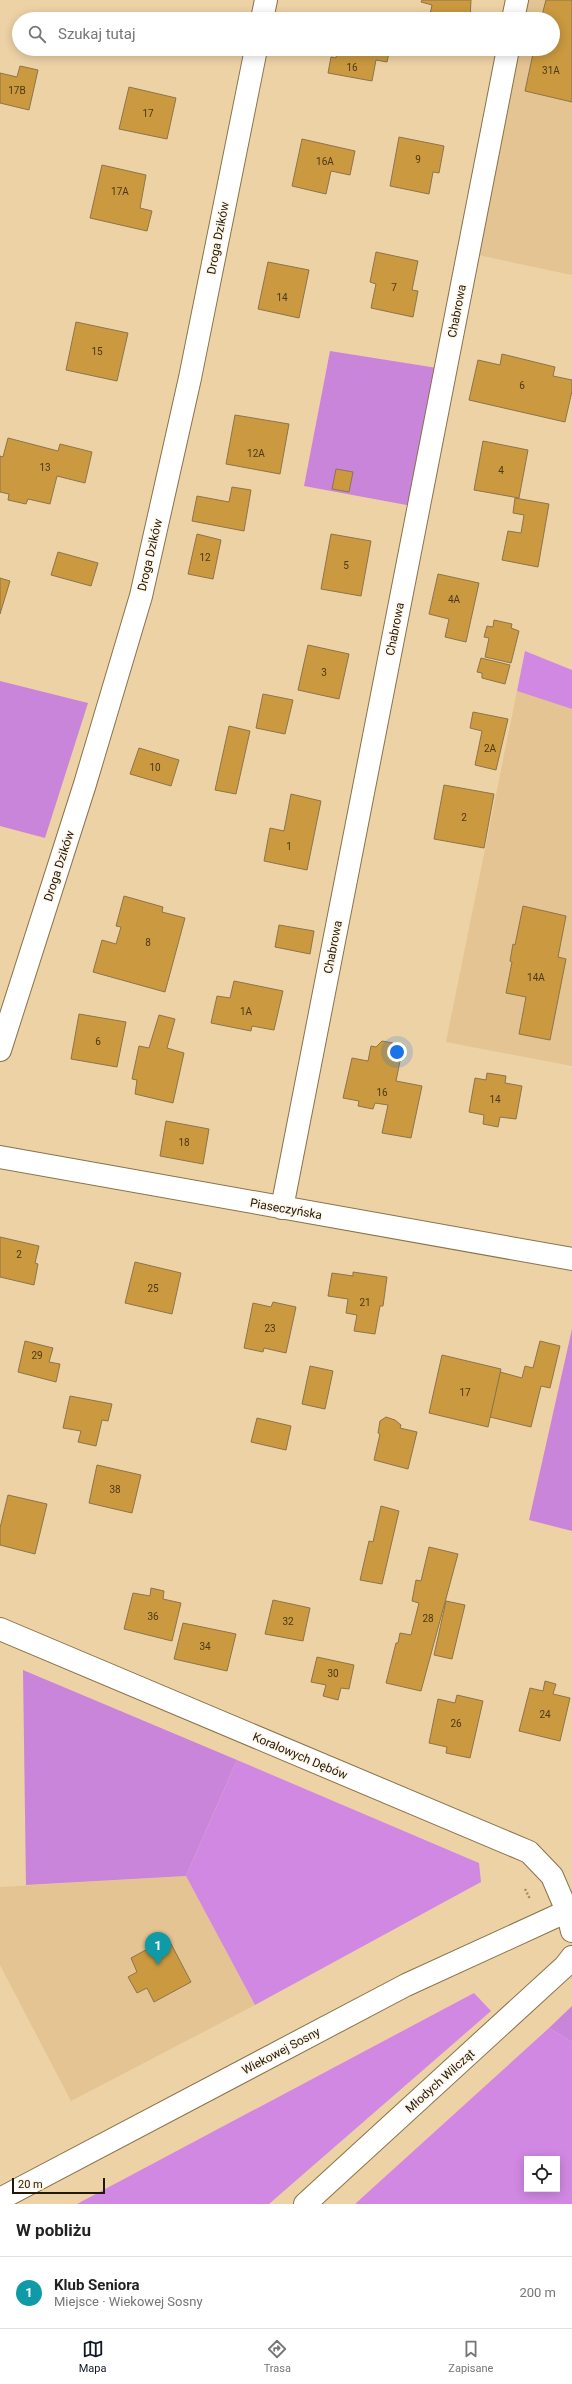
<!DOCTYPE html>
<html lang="pl">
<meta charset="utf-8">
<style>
:root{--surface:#fff;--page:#f2f2f2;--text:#222;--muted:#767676;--line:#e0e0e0;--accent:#111827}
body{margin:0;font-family:Roboto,sans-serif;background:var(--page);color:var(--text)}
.controls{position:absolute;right:12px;bottom:12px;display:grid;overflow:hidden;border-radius:0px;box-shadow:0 2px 10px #0003}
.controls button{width:36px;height:36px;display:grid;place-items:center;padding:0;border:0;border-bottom:1px solid var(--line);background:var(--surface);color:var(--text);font:20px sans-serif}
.scale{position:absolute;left:12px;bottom:10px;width:93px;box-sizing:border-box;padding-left:4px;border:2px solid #221808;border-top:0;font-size:11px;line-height:14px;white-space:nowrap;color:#221808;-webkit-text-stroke:3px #fef6e9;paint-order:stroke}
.you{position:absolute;left:397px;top:1052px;width:14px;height:14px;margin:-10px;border:3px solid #fff;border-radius:50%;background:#1a73e8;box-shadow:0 0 0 6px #1a73e833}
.badge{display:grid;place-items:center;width:26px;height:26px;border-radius:50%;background:var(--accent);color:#fff;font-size:13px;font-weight:700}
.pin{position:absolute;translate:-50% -33px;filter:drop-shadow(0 1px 2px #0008)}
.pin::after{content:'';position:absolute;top:21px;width:14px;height:12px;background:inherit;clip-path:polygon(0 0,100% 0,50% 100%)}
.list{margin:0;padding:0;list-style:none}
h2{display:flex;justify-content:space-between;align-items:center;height:52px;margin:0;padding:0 16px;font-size:17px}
h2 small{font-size:13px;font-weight:400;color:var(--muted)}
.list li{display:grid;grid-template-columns:26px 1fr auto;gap:12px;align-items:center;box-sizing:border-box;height:72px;padding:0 16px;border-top:1px solid var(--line)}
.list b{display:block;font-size:15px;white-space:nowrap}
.list p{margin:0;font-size:13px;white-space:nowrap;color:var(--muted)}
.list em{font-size:13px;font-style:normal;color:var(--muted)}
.icon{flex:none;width:22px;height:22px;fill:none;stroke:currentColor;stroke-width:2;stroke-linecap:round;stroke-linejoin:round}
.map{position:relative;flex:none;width:572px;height:2204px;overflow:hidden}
.search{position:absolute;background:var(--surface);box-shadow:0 2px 10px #0003;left:12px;right:12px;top:12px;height:44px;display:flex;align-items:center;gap:10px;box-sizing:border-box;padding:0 14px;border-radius:22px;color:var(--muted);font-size:15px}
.sheet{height:124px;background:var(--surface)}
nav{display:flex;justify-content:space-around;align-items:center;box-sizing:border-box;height:56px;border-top:1px solid var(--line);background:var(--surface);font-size:11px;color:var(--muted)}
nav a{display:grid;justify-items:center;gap:2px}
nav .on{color:var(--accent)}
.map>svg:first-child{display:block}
.built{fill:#e3c492}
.green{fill:#c985da}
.forest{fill:#d188e3;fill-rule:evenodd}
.building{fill:#ca9940;stroke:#8c744b}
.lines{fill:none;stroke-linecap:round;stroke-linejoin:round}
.minor-casing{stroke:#8a7249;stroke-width:24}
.path{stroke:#a28d6c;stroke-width:2.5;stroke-dasharray:2 2;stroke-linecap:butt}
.minor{stroke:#fff;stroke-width:22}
.labels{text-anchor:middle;stroke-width:3;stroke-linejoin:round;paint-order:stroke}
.number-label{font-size:10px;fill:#4c3816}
.street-label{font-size:12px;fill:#221808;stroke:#fef6e9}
</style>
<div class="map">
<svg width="572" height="2204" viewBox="0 0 572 2204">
<rect width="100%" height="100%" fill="#edd2a6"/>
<g class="built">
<path d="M526,0H572V275L478,255L516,49H553V19H522Z"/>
<path d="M517,691L572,709V1066L446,1042Z"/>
<path d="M186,1876L255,2005L71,2101L0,1965V1887Z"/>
</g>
<g class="green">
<path d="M330,351L437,368L412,506L304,486Z"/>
<path d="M0,681L88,703L45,838L0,826Z"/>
<path d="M572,1329V1531L529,1520Z"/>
<path d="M23,1670L237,1760L186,1876L26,1885Z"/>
<path d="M572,2006V2042L549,2028Z"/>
</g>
<g class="forest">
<path d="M525,651L572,670V709L517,691Z"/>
<path d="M237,1760L479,1863L481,1882L255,2005L186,1876Z"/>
<path d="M474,1993L491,2011L269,2204H77Z"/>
<path d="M549,2028L572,2042V2204H355ZM527,2159H557V2189H527Z"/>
</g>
<g class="building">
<path d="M422,0H471L470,19H429L432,5L421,2Z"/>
<path d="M546,0H572V102L525,91L534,49H553V19H541Z"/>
<path d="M335,49H390L387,62L376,60L372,81L328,73L331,57L336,58L337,52H334Z"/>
<path d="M20,66L38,70L29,110L0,103V73L17,77Z"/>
<path d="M129,87L176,98L167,139L119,129Z"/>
<path d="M399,137L444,146L439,173L433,172L429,194L390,186Z"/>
<path d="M302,139L355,151L350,175L331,171L326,194L292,186Z"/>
<path d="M102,165L146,175L140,208L152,211L147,231L90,218Z"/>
<path d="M376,252L418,261L412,290L418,291L413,317L371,308L376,284L370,282Z"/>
<path d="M268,262L309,270L299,318L258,309Z"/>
<path d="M76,322L128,333L117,381L66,370Z"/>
<path d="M502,354L555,367L553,376L572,380V391L565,422L469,400L478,360L500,365Z"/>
<path d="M235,415L289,424L280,474L226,464Z"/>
<path d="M8,438L58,451L60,444L92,452L85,483L57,476L50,504L28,499L26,504L8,500L9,494L0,492V456L3,457Z"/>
<path d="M483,441L528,450L519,498L474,490Z"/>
<path d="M336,469L353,472L349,492L332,489Z"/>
<path d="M232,487L251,490L244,531L192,521L197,496L229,502Z"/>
<path d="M515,498L549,504L538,567L502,560L508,531L521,533L524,515L513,513Z"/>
<path d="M197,534L221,540L213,579L188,574Z"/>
<path d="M331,534L371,541L361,596L321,589Z"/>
<path d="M58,552L98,563L91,586L51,575Z"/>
<path d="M438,574L479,583L466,642L445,637L449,619L429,614Z"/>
<path d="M0,578L10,581L0,614Z"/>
<path d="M494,620L512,624L511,628L519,631L511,663L485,657L489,638L484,637L487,626L493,627Z"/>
<path d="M308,645L349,654L339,699L298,690Z"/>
<path d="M481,658L510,665L505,684L482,678V673L477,672Z"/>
<path d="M263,694L293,700L285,734L256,728Z"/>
<path d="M473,712L508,719L496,770L475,765L482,731L470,728Z"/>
<path d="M229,726L250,731L236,794L215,790Z"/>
<path d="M139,748L179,760L171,786L130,774Z"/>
<path d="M444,785L494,794L484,848L434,839Z"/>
<path d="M291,794L321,801L307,870L264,861L270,828L284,831Z"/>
<path d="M124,896L163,907L162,912L185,918L165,992L93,972L102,940L116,944L121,927L116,926Z"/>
<path d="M523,906L566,916L558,957L566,959L550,1040L519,1034L526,997L506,993L512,962L510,961L513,944L515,945Z"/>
<path d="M279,925L314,931L310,954L275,947Z"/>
<path d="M234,981L283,991L274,1030L252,1026L251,1031L211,1023L217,996L230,998Z"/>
<path d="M79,1014L126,1022L117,1067L71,1059Z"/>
<path d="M159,1015L175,1019L167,1048L184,1053L173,1103L135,1094L137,1080L132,1079L139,1046L149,1048Z"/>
<path d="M382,1041L393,1043L397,1050L402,1051L396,1081L422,1086L411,1138L382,1133L388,1105L375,1103L373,1109L358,1106L359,1101L343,1098L352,1058L368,1061L371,1046L376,1047Z"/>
<path d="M487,1073L506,1076L505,1083L522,1086L516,1119L500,1117L498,1127L483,1124L484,1115L469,1112L475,1078L486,1080Z"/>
<path d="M166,1121L209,1129L203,1164L160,1156Z"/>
<path d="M0,1237L39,1246L35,1263L38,1264L34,1285L0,1277Z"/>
<path d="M135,1262L181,1273L172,1314L125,1303Z"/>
<path d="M353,1272L387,1277L383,1306H380L375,1334L354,1331L357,1315L346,1313L348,1299L328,1296L332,1273L353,1276Z"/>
<path d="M273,1302L296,1307L286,1353L264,1348L263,1352L244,1348L253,1303L271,1307Z"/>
<path d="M25,1341L53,1348L49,1362L60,1364L56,1382L18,1372Z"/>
<path d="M540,1341L560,1346L550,1388L541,1386L531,1427L490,1417L500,1372L522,1378L525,1366L533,1368Z"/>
<path d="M442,1355L501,1369L488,1427L429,1413Z"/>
<path d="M310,1366L333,1371L325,1409L302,1404Z"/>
<path d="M70,1396L112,1404L108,1421L102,1420L96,1446L78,1442L81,1431L63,1428Z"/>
<path d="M386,1417L395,1420L401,1425L400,1428L417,1432L408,1469L374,1460L380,1434L378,1433L380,1421Z"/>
<path d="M257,1418L291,1426L286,1450L251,1442Z"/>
<path d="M97,1465L141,1475L132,1513L89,1503Z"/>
<path d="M8,1495L47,1504L35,1554L0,1545V1528Z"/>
<path d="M381,1506L399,1511L382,1584L360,1580L369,1541L373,1542Z"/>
<path d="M429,1547L458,1554L421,1691L386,1683L396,1643H398L400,1633L411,1635L419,1603L412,1601L416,1580L421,1581Z"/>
<path d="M151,1588L164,1591L163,1599L181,1603L172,1641L124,1629L133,1593L150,1596Z"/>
<path d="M273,1600L310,1608L303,1641L265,1634Z"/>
<path d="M446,1601L465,1605L452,1659L434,1655Z"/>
<path d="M183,1623L236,1634L227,1671L174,1659Z"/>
<path d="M317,1657L354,1665L349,1689L341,1688L338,1700L323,1696L326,1685L311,1682Z"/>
<path d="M545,1681L556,1684L553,1694L570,1698L560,1741L519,1731L530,1688L543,1691Z"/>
<path d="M457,1695L483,1701L470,1758L446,1753L447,1747L429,1743L438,1699L455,1703Z"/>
<path d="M168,1938L191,1982L154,2002L147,1988L137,1993L128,1977L137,1972L131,1958Z"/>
</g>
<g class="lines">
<defs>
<g id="minor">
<path d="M262,19L266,0"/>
<path d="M513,19L517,0"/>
<path d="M0,1050L85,784L141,596L190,378L256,49"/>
<path d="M0,1157L572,1259"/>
<path d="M282,1208L508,49"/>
<path d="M0,1629L529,1852L552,1876L567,1911L572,1931"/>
<path d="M0,2199L406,1985L572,1909"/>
<path d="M305,2204L565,1966L572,1957"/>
</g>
</defs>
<use href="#minor" class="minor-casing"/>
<path class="path" d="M525,1889L530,1899"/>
<use href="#minor" class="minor"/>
</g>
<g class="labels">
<g class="number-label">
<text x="352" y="71">16</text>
<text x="551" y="74">31A</text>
<text x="17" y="94">17B</text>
<text x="148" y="117">17</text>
<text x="418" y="163">9</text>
<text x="325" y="165">16A</text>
<text x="120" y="195">17A</text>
<text x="394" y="291">7</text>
<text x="282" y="301">14</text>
<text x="97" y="355">15</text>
<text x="522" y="389">6</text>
<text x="256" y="457">12A</text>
<text x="45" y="471">13</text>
<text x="501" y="474">4</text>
<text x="205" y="561">12</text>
<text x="346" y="569">5</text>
<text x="454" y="603">4A</text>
<text x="324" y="676">3</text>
<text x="490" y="752">2A</text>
<text x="155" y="771">10</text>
<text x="464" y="821">2</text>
<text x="289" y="850">1</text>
<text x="148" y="946">8</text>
<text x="536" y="981">14A</text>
<text x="246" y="1015">1A</text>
<text x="98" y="1045">6</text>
<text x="382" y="1096">16</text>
<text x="495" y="1103">14</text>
<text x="184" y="1146">18</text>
<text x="19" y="1258">2</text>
<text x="153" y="1292">25</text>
<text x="365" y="1306">21</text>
<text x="270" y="1332">23</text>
<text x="37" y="1359">29</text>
<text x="465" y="1396">17</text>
<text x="115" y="1493">38</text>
<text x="153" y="1620">36</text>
<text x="428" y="1622">28</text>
<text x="288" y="1625">32</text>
<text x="205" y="1650">34</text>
<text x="333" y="1677">30</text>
<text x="545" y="1718">24</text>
<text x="456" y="1727">26</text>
</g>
<g class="street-label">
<text transform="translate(218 238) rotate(-79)" y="4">Droga Dzików</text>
<text transform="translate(457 311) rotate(-79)" y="4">Chabrowa</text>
<text transform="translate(150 555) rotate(-77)" y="4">Droga Dzików</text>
<text transform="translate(395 629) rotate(-79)" y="4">Chabrowa</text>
<text transform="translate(59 866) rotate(-72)" y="4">Droga Dzików</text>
<text transform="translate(333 947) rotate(-79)" y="4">Chabrowa</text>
<text transform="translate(286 1209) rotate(10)" y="4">Piaseczyńska</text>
<text transform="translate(300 1756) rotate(23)" y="4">Koralowych Dębów</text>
<text transform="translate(281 2051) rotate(-28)" y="4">Wiekowej Sosny</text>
<text transform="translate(440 2081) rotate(-42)" y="4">Młodych Wilcząt</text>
</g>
</g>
</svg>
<div class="controls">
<button><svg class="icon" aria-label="locate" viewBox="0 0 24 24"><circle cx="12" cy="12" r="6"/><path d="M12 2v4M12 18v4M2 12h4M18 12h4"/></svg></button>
</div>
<div class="scale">20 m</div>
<div class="you"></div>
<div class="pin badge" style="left:158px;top:1965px;background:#0f9aa8">1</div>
<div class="search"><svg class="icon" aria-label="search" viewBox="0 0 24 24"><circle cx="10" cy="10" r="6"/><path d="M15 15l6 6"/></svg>Szukaj tutaj</div>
</div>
<section class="sheet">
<h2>W pobliżu<small></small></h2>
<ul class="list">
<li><span class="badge" style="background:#0f9aa8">1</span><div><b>Klub Seniora</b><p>Miejsce · Wiekowej Sosny</p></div><em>200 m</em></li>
</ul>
</section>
<nav>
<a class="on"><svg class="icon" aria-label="map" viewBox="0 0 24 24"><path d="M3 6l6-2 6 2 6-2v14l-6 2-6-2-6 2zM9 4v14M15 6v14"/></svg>Mapa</a>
<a><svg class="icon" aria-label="directions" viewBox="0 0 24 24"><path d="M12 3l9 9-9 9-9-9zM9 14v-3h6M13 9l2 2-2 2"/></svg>Trasa</a>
<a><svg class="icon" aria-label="saved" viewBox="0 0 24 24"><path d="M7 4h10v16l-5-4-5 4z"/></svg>Zapisane</a>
</nav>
